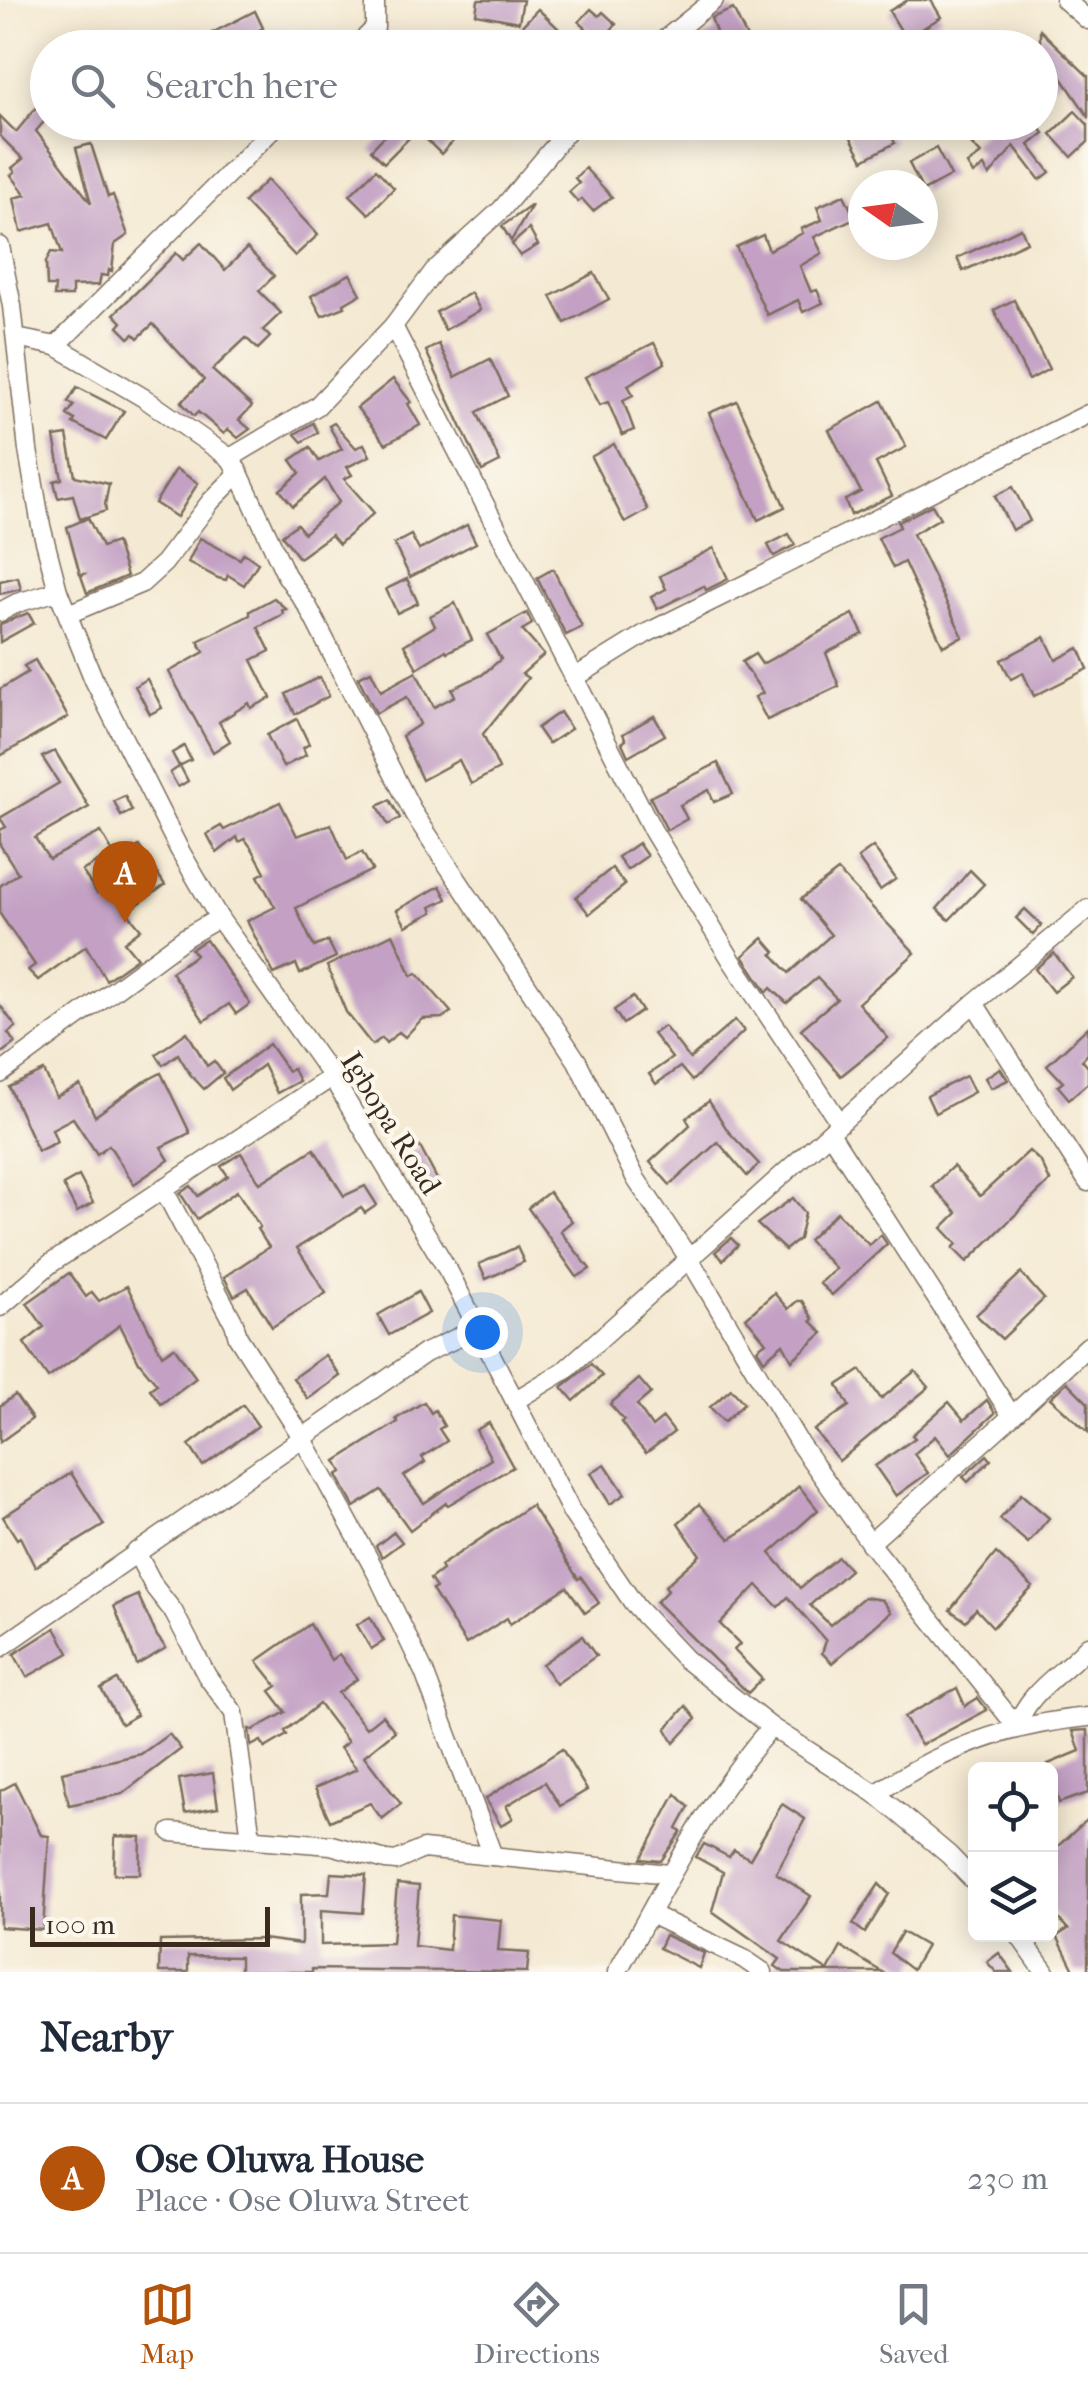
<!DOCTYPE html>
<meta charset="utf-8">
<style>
:root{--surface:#fff;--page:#f2f2f3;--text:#1f2937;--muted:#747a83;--line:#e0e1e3;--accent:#b45309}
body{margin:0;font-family:"IM FELL French Canon",serif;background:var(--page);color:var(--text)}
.controls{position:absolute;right:30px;bottom:30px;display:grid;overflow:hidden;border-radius:15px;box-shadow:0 5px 25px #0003}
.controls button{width:90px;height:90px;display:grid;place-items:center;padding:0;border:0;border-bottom:2px solid var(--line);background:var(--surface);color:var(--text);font:50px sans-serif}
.compass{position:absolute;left:848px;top:170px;width:90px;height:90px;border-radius:50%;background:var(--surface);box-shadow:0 5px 25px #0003;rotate:284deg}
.scale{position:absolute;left:30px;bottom:25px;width:240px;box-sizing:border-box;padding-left:10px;border:5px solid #3b2a1e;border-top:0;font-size:28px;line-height:35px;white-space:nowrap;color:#3b2a1e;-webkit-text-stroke:8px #fbf7ec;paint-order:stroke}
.you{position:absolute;left:482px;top:1332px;width:35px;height:35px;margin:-25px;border:8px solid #fff;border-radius:50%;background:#1a73e8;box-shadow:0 0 0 15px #1a73e833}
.badge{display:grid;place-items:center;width:65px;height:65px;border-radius:50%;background:var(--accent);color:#fff;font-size:32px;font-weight:700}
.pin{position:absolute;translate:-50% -82px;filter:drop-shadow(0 2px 5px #0008)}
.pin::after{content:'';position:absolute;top:52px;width:35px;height:30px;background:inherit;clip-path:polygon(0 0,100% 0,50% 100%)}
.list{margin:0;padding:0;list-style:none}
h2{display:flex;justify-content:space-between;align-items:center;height:130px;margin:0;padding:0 40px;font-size:42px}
h2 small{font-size:32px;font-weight:400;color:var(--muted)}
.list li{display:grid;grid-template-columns:65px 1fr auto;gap:30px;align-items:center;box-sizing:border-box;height:150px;padding:0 40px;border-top:2px solid var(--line)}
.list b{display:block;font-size:38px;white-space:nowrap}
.list p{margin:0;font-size:32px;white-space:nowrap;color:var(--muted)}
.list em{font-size:32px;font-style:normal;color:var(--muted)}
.icon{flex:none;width:55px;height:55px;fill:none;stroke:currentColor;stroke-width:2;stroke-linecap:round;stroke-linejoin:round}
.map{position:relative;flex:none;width:1088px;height:1972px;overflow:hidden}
.search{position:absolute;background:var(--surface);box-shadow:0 5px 25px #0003;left:30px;right:30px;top:30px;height:110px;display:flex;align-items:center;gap:25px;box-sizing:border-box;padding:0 35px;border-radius:55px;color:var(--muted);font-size:38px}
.sheet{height:280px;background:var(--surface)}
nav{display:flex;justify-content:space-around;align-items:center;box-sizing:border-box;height:140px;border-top:2px solid var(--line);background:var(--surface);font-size:28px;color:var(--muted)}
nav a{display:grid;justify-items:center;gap:5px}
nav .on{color:var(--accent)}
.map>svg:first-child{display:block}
.building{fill:#c3a0c4}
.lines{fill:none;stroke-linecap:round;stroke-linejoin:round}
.minor-casing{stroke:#7c6d5d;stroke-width:21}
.minor{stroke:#fff;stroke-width:18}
.labels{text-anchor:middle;stroke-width:8;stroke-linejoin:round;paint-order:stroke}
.street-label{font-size:30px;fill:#3b2a1e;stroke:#fbf7ec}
</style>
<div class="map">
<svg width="1088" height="1972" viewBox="0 0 1088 1972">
<rect width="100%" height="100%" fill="#fbf7ec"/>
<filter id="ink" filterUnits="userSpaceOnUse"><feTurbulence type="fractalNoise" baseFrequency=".01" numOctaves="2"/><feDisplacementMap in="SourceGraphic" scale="20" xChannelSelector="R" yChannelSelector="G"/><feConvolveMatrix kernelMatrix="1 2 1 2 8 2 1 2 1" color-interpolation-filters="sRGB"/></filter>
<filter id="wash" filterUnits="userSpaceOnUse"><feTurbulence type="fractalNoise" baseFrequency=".0048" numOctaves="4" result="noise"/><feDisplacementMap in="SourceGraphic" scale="40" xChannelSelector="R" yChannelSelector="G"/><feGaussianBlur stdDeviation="2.25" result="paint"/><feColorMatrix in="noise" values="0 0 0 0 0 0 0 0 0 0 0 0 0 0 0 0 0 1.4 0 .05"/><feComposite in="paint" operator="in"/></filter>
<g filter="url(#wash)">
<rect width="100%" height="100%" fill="#f4e9d2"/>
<g id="blocks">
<g class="building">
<path d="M478,0H523L519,22L476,14Z"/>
<path d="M908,0H931L941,17L906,39L889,11Z"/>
<path d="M538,9L559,29L542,48H533L516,32Z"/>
<path d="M591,9L599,16L603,12L616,24L601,42L579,22Z"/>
<path d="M733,9L752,48H675L687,38L689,44L716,32L711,18Z"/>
<path d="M255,11L263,28L224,48H216L210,34Z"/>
<path d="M1040,30L1088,76V116L1062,78L1055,85L1040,71Z"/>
<path d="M996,32L1011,48H981Z"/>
<path d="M48,93V117L36,131L91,203L76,148L91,144L108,197L113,195L128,235L115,244L112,271L109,270L108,276L101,275L99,285L72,286V296H54L55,286H47L46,262L51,252L62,253L52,223L21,232L14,198L26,195L11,175L15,172L12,168L23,159L0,136V116L16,132Z"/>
<path d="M1075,111L1088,125V142L1072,157L1051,134Z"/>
<path d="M398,122H471L441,154L417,130L384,163L371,150Z"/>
<path d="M661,122H729L712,140L695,123L678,140Z"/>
<path d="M853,122H884L895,143L863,160L848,132L856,127Z"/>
<path d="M994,122H1035L1044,133L1029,145L1050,172L1040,180L1014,146L989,176L984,166L973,174L967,164L981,154L971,144Z"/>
<path d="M936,148L951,176L923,191L909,163Z"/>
<path d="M585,168L612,197L593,211L582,199L578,202L569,192L579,183L575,178Z"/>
<path d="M376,169L394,188L369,214L350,195Z"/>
<path d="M267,180L318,235L295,256L244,202Z"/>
<path d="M844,195L855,218L814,237L822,253L800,266L811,292L817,290L823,303L803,312L798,300L767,315L736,247L763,235L769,250L803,233L801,229L822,220L817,207Z"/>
<path d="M532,205L511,241L502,226Z"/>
<path d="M1021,228L1027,242L963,271L957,258Z"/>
<path d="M529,229L538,245L520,256L512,244Z"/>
<path d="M201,243L225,270L247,248L274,276L259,291L281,313L263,330L270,337L258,349L246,338L212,370L252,406L239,420L250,429L238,438L228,429L224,434L198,412L194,416L181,402L204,380L153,324L138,338L134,334L129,338L118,327L122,322L114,314L176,253L183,260Z"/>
<path d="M594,273L609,299L565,323L551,296Z"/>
<path d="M350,274L361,294L344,304L345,307L322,316L311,296Z"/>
<path d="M471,293L480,310L445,330L436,312Z"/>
<path d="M1014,300L1049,369L1029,380L994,310Z"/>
<path d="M654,343L665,363L628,385L633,395L623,400L634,430L622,435L608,402L600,405L585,377Z"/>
<path d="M439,344L455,377L490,359L508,396L477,412L500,462L482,471L426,351Z"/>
<path d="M393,379L411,402L408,404L420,425L386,444L357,408Z"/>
<path d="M77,387L124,411L106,440L73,423L75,420L67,415L74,405L68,402Z"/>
<path d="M737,401L785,507L758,520L709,413Z"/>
<path d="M882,401L906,447L876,463L892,496L851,515L845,500L861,492L829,430Z"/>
<path d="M313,423L318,432L302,442L295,434Z"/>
<path d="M334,423L356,448L364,444L370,456L347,467L352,475L344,479L374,513L339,544L331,535L299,558L282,535L297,524L304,533L339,502L325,479L293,506L280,490L300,473L291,460L310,447L319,461L342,449L329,426Z"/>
<path d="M67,435L75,476L109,484L105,505L106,511L80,519L73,495L58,498L54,481L62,479L54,437Z"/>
<path d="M614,444L648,510L625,523L591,457Z"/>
<path d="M176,469L198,483L177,517L155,503Z"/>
<path d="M1013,487L1030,521L1012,530L995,496Z"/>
<path d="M932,505L940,518L913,534L963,637L943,646L904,562L893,568L878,538L900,527L898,522Z"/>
<path d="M88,518L102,547L116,542L127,576L87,593L81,576L84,574H80L67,527Z"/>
<path d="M467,525L476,543L410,577L394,544L411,535L419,550Z"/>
<path d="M789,534L795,545L774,556L768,545Z"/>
<path d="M200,538L240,559L244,553L258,563L244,585L228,575L226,580L218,578L188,562Z"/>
<path d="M714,548L728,579L706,590L704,586L657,609L651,597L666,589L660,576Z"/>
<path d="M553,569L582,627L566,635L537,578Z"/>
<path d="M18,577L21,589L0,594V581Z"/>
<path d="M407,579L418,603L397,613L386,589Z"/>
<path d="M274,598L286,609L282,610L283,614L258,627L270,651L252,660L271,698L251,708L249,703L219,722L230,741L213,752L169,672L204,652L198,641L250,615V611Z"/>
<path d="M455,603L472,640L447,652L446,650L417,668L404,645L435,626L430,616Z"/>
<path d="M28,613L34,623L0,642V624Z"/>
<path d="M527,613L532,624L522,630L544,655L522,674L528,678L483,734L499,769L471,784L459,760L422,780L402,736L420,724L407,697L376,713L358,677L371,671L381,691L416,672L434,707L455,696L452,689L482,675L501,659L487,635Z"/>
<path d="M853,614L863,634L826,653L839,686L767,720L755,697L763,693L742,662L755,654L762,664Z"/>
<path d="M1045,637L1056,660L1079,648L1088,669L1034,696L1023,673L1011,679L1001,660Z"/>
<path d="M35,660L68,717L0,756V689L28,672L24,666Z"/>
<path d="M320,677L329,696L295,714L286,694Z"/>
<path d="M147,679L162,708L150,714L135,686Z"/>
<path d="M560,712L571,729L548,744L537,728Z"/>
<path d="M654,716L665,735L628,756L622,743L626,740L623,734Z"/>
<path d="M297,719L309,744L303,748L306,755L283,767L267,735Z"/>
<path d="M184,746L191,760L179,766L172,753Z"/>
<path d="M55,751L89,807L35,838L49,859L101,832L113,853L82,871L97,893L118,878L110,866L139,846L165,885L127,912L141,929L124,942L137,958L106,980L86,946L38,980L28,970L35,965L0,914V886L18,873L0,845V830L6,827L0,818L59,783L42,757Z"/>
<path d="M718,763L733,794L714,802L709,790L680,805L687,819L667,830L650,797Z"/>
<path d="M180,766L188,781L178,787L170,773Z"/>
<path d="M125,796L132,811L121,816L114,801Z"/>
<path d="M390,800L400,818L388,825L378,806Z"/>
<path d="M280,802L297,836L331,824L347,860L362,852L372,870L296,908L314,947L328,941L336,957L300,974L296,964L274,974L247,921L275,907L258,876L265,872L253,850L245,839L239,842L237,837L217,853L207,834L221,826L224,830Z"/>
<path d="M638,843L647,856L627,870L618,857Z"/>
<path d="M873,847L896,879L880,890L858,858Z"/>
<path d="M612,868L625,885L589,914L576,897Z"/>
<path d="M970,870L984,884L949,920L937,909Z"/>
<path d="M838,871L915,953L858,1003L888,1038L841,1076L801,1029L837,999L817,978L787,1003L771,988L767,992L743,956L763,938L775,952L772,954L789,973L831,935L801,899Z"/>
<path d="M440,886L447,899L431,907L433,912L406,926L397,910Z"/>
<path d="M1025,909L1042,925L1033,935L1016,918Z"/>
<path d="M393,934L412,976L417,973L451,1012L442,1018L422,1019L405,1037L399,1032L386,1043L382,1038L372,1045L346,1012L327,966Z"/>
<path d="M206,940L250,1004L236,1014L229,1004L204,1021L171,972L196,955L191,949Z"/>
<path d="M1054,953L1072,977L1053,992L1035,969Z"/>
<path d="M633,997L642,1011L623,1024L614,1010Z"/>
<path d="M0,1005L16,1027L8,1033L15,1043L0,1054Z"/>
<path d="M735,1020L744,1031L692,1081L680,1067L656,1084L649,1074L672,1058L653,1034L664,1026L690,1059Z"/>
<path d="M1088,1027V1054L1082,1060L1088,1067V1083L1069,1099L1058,1086L1063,1082L1047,1065Z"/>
<path d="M187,1032L207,1066L214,1061L223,1073L204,1089L190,1074L178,1054L163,1065L156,1054Z"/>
<path d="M269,1044L288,1071L293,1069L299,1081L277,1093L263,1065L230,1090L223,1078Z"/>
<path d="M1000,1068L1008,1080L991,1088L985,1078Z"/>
<path d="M44,1071L56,1097L80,1085L95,1116L140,1084L161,1073L190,1133L161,1147L169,1160L134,1184L109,1145L97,1154L73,1118L52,1129L57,1142L38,1151L9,1087Z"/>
<path d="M966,1076L974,1092L935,1113L927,1096Z"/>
<path d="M709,1101L728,1131L759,1164L747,1176L718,1142L670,1185L650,1162L690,1125L686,1118Z"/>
<path d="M420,1147L439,1183L425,1191L407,1153Z"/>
<path d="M314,1149L344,1196L365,1186L377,1205L365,1213L361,1208L297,1248L326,1293L272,1327L248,1288L234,1296L224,1277L269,1247L257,1229L260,1227L237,1191L197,1219L180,1193L191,1186L198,1196L228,1176L221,1166L241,1153L260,1183Z"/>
<path d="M1029,1151L1041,1162L1050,1181L967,1262L953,1248L957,1244L942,1228L957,1213L932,1186L953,1166L980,1196Z"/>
<path d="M79,1176L93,1203L77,1212L63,1185Z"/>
<path d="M549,1192L572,1221L560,1231L590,1269L577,1277L528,1208Z"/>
<path d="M793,1198L805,1213L799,1239L785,1250L757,1224Z"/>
<path d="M837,1212L869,1245L881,1235L887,1244L832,1295L819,1283L836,1269L808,1240Z"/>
<path d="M731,1238L738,1245L723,1260L715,1252Z"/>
<path d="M517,1247L524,1262L486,1279L479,1264Z"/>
<path d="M69,1273L86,1297L92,1292L99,1301L127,1286L162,1355L174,1347L196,1378L161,1404L150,1389L157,1384L139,1362L120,1325L48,1378L24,1343L44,1327L27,1303Z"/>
<path d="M1021,1273L1044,1299L1002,1339L976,1315Z"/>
<path d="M418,1292L429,1313L389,1335L378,1315Z"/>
<path d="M774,1293L788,1309L797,1301H802L813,1319L811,1321L823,1333L792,1360L783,1344L764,1360L757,1349L766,1342L746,1318Z"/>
<path d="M325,1355L340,1376L308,1399L293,1378Z"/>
<path d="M591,1364L602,1376L574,1401L562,1387Z"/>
<path d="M861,1370L881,1399L915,1371L929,1387L839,1461L814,1430L849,1406L838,1385Z"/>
<path d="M639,1379L651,1393L637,1405L652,1427L663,1418L674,1432L646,1453L631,1436L621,1422L624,1420L610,1404Z"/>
<path d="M1067,1382L1088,1403V1432L1050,1398Z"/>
<path d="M731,1389L744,1403L724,1422L710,1407Z"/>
<path d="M15,1395L32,1419L0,1442V1406Z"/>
<path d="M987,1400L995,1413L950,1455L935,1436L914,1454L928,1473L896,1496L875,1466L915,1438L912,1435L949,1402L964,1420Z"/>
<path d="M424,1402L431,1413L435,1410L444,1426L439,1429L447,1441L422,1457L425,1462L404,1476L424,1503L491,1459L476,1430L489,1423L513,1467L448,1505L446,1503L410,1530L381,1490L354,1507L337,1475L342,1472L336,1461L398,1422L396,1419Z"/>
<path d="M243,1405L258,1426L203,1466L189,1445Z"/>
<path d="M987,1455L991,1460L968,1482L963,1477Z"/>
<path d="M605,1464L625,1494L610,1504L591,1473Z"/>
<path d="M71,1473L104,1525L35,1567L20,1537L17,1539L3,1517Z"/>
<path d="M799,1486L818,1510L770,1553L800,1588L838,1557L850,1570L810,1605L830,1625L864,1597L882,1600L891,1612L832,1663L822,1653L826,1641L788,1597L778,1607L757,1585L720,1624L740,1644L734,1650L762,1679L748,1693L656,1602L668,1590L665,1586L700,1555L678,1523L699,1504L730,1539L763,1518Z"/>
<path d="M1021,1494L1049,1518L1028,1543L1000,1519Z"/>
<path d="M531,1505L578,1579L581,1577L599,1603L585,1613L567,1587L510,1624L507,1618L466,1644L432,1590L436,1588L430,1579L442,1570L440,1566Z"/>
<path d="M394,1532L402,1542L382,1557L376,1546Z"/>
<path d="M996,1553L1033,1587L993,1627L976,1609L966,1621L950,1610Z"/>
<path d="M138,1595L157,1636L166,1648L137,1665L114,1606Z"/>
<path d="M370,1617L384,1641L371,1649L357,1625Z"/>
<path d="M310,1624L331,1660L339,1654L357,1679L338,1693L366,1728L382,1715L395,1731L364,1756L401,1804L382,1819L370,1803L330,1821L315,1788L357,1769L340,1748L348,1742L319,1704L285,1731L287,1735L265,1748L261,1741L251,1746L249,1729L253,1730L286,1712L270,1691L277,1686L257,1661Z"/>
<path d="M55,1628L69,1653L27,1677L14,1654Z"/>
<path d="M582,1636L596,1656L556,1684L542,1664Z"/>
<path d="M117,1680L137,1715L121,1724L101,1689Z"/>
<path d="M957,1688L965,1706L978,1698L987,1710L921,1745L904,1717Z"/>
<path d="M686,1706L696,1719L674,1743L666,1729Z"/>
<path d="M1088,1730V1793L1059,1803L1048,1764L1080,1751L1073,1731Z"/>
<path d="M169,1734L181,1749L122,1794L69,1805L62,1772L141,1754Z"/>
<path d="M562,1749L587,1790L560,1806L545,1782L506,1806L513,1818L501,1826L485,1799Z"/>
<path d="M213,1773L218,1807L185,1813L179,1779Z"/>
<path d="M15,1783L41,1835L49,1836L43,1930L0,1927V1791Z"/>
<path d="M676,1794L689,1807L677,1829L681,1832L661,1861L641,1859Z"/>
<path d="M782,1804L805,1819L776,1873L811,1896L781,1941L828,1971L841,1947L882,1972H784L775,1966L780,1959L712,1911L723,1872L696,1857L704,1844L729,1857L734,1850L750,1859Z"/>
<path d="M1088,1819V1972H1075L1057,1936L1068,1929L1050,1910V1853Z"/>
<path d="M115,1836L141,1837L140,1874H114Z"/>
<path d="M331,1873L366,1875L363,1913L321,1910V1945L392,1943L397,1884L419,1886L414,1946L449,1950L451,1915L501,1920L498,1951L529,1953L527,1972L312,1969V1972H240V1957L188,1956V1972H159L160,1941L263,1939L301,1944V1894L329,1893Z"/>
<path d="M879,1884L889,1894L865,1933L853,1924Z"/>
<path d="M902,1932L926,1946L912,1970L890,1953Z"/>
<path d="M665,1935L704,1953L699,1968L659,1948Z"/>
<path d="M999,1953L1013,1972H996L987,1962Z"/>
</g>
</g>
</g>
<g filter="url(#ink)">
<use href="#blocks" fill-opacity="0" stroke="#7c6d5d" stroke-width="2.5"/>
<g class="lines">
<defs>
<g id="minor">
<path d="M1065,0L1088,20"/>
<path d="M355,48L375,28V0"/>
<path d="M654,48L714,0"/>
<path d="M0,246L12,306L28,450L41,526L58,591L94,680L179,849L219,918L332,1077L449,1272L572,1513L636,1607L685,1659L771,1727L876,1794L949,1855L976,1883"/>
<path d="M393,326L653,831L732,961L840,1123"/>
<path d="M16,338L56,346L144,398L230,458"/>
<path d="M56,346L280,122"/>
<path d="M239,473L286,575L308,607L414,814L577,1061L636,1179L690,1260L799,1443L870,1543"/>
<path d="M0,612L17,603L58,591"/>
<path d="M68,614L142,583L164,563L211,501L239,473L230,458L317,406L393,326L434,271L501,210L575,122"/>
<path d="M574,678L645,634L1088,414"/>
<path d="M974,1003L1088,1182"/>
<path d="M0,1074L186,937L219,918"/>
<path d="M830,1133L1012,1416L870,1543L1017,1727"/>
<path d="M163,1188L234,1323L238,1337L302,1437L377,1574L424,1672L493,1856"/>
<path d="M0,1307L50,1264L332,1077"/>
<path d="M516,1400L564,1371L974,1003L1088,909"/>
<path d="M1012,1416L1088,1346"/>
<path d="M136,1552L155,1588L173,1611L207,1676L234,1713L251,1838"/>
<path d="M0,1648L425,1353L478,1328"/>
<path d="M1017,1727C1027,1691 1064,1673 1088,1646"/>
<path d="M876,1794C940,1749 1010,1724 1088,1717"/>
<path d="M171,1832L331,1845L386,1860L396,1861L423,1849L669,1874"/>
<path d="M650,1914L744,1959L763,1972"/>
<path d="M1018,1934L1045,1972"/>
<path d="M617,1972C665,1888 706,1801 771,1727"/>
</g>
</defs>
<use href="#minor" class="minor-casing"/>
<use href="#minor" class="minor"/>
</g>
</g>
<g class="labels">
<g class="street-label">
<text transform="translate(391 1123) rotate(58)" y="10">Igbopa Road</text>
</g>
</g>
</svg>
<div class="controls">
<button><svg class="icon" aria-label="locate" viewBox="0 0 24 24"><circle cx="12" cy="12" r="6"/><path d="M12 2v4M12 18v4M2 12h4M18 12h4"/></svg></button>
<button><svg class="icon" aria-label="layers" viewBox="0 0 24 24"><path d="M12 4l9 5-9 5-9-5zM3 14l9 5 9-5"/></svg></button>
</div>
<svg class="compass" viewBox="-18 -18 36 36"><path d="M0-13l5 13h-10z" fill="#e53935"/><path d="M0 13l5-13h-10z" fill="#747a83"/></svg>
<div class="scale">100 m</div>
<div class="you"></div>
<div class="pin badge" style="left:125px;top:923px">A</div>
<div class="search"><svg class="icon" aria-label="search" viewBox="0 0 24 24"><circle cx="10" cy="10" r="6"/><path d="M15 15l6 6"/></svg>Search here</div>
</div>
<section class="sheet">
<h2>Nearby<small></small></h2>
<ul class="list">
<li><span class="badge">A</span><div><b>Ose Oluwa House</b><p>Place · Ose Oluwa Street</p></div><em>230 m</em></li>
</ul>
</section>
<nav>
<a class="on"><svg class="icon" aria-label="map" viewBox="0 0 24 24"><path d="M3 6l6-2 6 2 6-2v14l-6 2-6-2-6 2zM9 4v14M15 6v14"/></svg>Map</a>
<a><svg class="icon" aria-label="directions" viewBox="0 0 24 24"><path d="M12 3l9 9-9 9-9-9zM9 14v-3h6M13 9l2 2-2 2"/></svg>Directions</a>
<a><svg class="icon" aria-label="saved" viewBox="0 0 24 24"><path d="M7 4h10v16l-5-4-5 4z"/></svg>Saved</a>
</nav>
